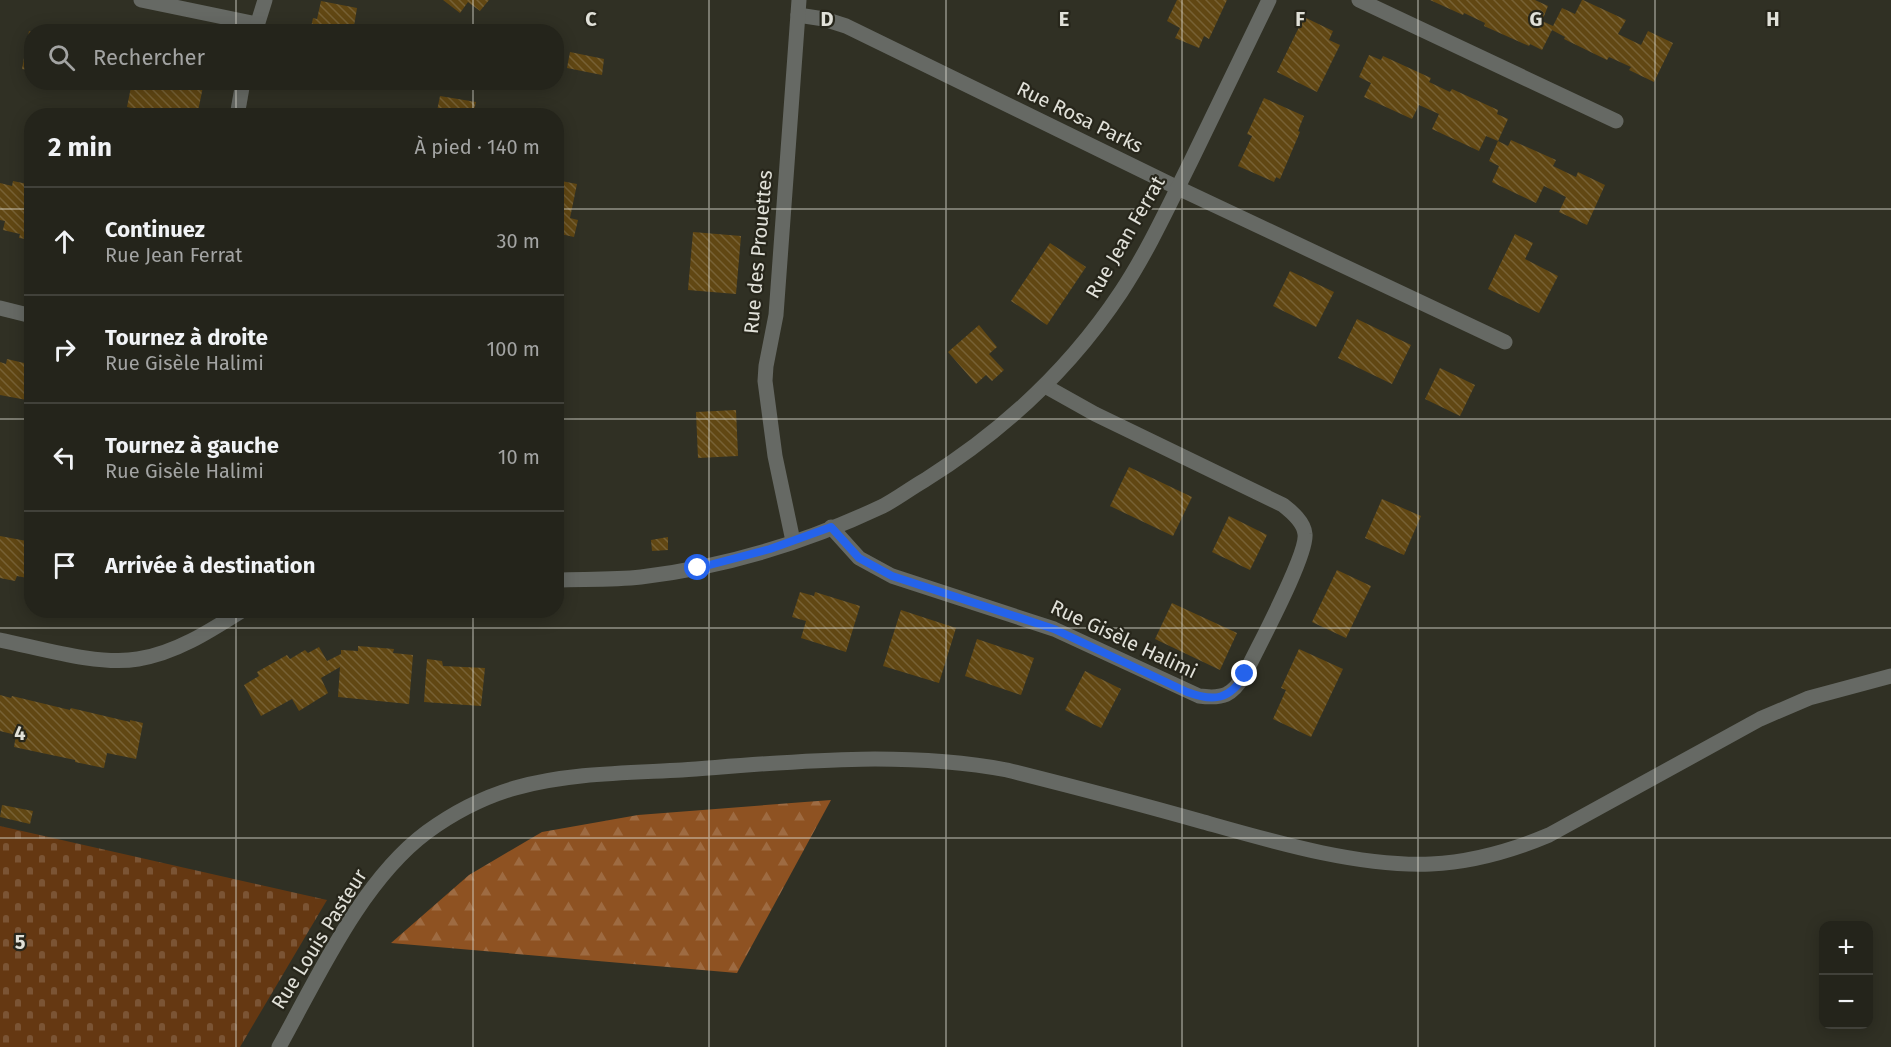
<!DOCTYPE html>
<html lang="fr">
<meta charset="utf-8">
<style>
:root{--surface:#24241b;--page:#303028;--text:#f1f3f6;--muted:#a3a4a3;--line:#41413a}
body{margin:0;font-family:"Fira Sans",sans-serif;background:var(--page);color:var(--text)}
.controls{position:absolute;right:18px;bottom:18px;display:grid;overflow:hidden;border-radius:12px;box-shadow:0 3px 15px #0003}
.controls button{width:54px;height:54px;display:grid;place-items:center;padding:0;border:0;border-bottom:2px solid var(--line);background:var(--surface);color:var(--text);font:30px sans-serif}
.stop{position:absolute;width:18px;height:18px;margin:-14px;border:4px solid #2563eb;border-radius:50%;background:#fff}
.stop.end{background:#2563eb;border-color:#fff;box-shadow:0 2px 6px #0008}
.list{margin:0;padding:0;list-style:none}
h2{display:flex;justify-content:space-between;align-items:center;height:78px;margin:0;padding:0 24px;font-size:26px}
h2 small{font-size:20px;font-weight:400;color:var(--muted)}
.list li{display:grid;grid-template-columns:39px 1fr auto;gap:18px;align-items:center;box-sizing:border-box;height:108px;padding:0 24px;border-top:2px solid var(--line)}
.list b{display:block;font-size:22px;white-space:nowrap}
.list p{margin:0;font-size:20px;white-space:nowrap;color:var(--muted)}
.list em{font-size:20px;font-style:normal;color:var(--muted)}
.icon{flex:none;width:33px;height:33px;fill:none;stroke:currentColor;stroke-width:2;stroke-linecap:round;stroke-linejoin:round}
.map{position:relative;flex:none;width:1891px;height:1047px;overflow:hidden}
.search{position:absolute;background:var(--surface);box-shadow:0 3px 15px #0003;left:24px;top:24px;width:540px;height:66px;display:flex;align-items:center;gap:15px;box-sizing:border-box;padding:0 21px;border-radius:24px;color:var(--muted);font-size:22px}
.panel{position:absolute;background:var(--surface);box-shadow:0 3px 15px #0003;left:24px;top:108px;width:540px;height:510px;border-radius:24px}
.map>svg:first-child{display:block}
.forest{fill:url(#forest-firs)}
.cemetery{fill:url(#cemetery-stones)}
.building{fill:url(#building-back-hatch)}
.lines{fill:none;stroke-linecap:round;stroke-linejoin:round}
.street{stroke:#666964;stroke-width:15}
.route{stroke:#2563eb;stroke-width:8}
.grid{fill:none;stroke:#e1e1d9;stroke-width:1.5;stroke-opacity:0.55}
.labels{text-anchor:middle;stroke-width:4.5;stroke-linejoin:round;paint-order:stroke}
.street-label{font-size:20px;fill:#e1e1d9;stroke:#27261b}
.grid-label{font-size:20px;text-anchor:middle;font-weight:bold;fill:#e1e1d9;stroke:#27261b;stroke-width:4.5;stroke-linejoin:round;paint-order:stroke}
</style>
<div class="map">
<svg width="1891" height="1047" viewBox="0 0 1891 1047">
<defs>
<pattern id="forest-firs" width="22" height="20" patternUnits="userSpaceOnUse" patternTransform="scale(1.5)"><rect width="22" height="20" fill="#8e5222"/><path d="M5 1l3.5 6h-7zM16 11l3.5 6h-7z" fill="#9e6b42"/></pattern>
<pattern id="cemetery-stones" width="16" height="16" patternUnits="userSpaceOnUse" patternTransform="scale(1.5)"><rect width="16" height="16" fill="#653812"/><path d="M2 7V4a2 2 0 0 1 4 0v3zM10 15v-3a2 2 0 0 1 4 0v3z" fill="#7b5434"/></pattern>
<pattern id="building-back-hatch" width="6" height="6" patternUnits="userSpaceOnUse" patternTransform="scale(1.5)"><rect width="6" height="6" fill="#614713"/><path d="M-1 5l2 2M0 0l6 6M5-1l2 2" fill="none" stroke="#776135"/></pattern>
</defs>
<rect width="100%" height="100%" fill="#303024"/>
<path class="forest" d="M831,800L737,973L391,943L469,875L542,832L638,815Z"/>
<path class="cemetery" d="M0,826L327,900L240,1047H0Z"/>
<g class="building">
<path d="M443,0H489L480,11L468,2L460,13Z"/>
<path d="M1177,0H1227L1209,39L1204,36L1199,48L1175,38L1180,28L1167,21Z"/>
<path d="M1430,0H1535L1548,6L1542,21L1553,26L1562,8L1575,14L1582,0H1583L1626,20L1618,34L1641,45L1648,31L1673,43L1654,82L1629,70L1631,67L1609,57L1607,60L1564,39L1565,37L1552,30L1542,50L1530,44L1529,46L1484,26L1485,23L1464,13L1463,15Z"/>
<path d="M321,1L357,8L353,32H310L313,18L317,19Z"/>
<path d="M1304,17L1333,31L1329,40L1340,45L1317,92L1277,72Z"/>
<path d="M29,31L32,32V71L22,69Z"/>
<path d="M570,52L604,59L602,75L567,68Z"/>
<path d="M1369,55L1381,60L1383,56L1431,78L1429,82L1450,92L1452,89L1498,110L1497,114L1508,119L1498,141L1486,136L1479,151L1432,129L1439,114L1419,105L1412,119L1364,97L1371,83L1359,77Z"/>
<path d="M132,82H204L197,116H166L127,107Z"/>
<path d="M440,96L476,102L474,110L488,113L490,116H436Z"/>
<path d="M1264,98L1304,116L1298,131L1300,132L1280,179L1276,177L1274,182L1238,166L1252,136L1247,134Z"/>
<path d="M1511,140L1556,160L1553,166L1576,177L1578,172L1605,185L1587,225L1559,212L1566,197L1544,186L1536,203L1492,182L1499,166L1489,161L1498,141L1508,146Z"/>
<path d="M556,180L577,184L570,218L578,220L574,237L556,233Z"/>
<path d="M13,181L32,185V240L19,238L20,234L3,230L5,221L0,220V183L12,186Z"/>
<path d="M693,232L741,236L736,294L688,290Z"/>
<path d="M1515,234L1533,243L1525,259L1558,276L1539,313L1488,289Z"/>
<path d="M1050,243L1086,267L1047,325L1011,301Z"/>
<path d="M556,252L563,254L558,283L556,282Z"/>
<path d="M1290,271L1334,292L1316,327L1273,306Z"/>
<path d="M1357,319L1411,345L1392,384L1338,358Z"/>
<path d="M979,325L997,347L989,354L1004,370L992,381L986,375L976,384L948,352Z"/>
<path d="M25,358L32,360V401L0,395V362L6,364L7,359L24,363Z"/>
<path d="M1440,368L1475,385L1460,416L1425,399Z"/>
<path d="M736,410L738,456L698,458L696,412Z"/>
<path d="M1129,467L1192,497L1173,536L1110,506Z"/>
<path d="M1382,499L1421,516L1404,555L1365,538Z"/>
<path d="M1229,516L1267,535L1250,570L1212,552Z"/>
<path d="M0,536L32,542V579L17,576L15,581L0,578Z"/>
<path d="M668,537V550L652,551L651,540Z"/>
<path d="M1337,570L1371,586L1346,638L1312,622Z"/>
<path d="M800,592L814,596L815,592L860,606L846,652L801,638L806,621L792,617Z"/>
<path d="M1172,603L1237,633L1220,670L1155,639Z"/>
<path d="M901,610L956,628L939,683L883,666Z"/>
<path d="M977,639L1034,658L1021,695L965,676Z"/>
<path d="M358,646L394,649L393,653L413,655L409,704L338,697L340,667L321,678L328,693L299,711L292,699L261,716L244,685L259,676L257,672L287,655L290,659L305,650L308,653L319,647L327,661L341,654V650L358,651Z"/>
<path d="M1299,649L1343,669L1311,737L1273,719L1286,690L1281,688Z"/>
<path d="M427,659L442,661L443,666L485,668L481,706L424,702Z"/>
<path d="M1085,671L1121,689L1101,728L1065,710Z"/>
<path d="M0,695L11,698L12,696L70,710L71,708L130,722V720L143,723L136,759L107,753L104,768L75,762V760L14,747L16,735L0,731Z"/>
<path d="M2,805L33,811L30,824L0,817Z"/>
</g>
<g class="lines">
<g class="street">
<path d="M141,0L257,24"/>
<path d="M1359,0L1616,121"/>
<path d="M798,15L824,19L846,26L1178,188L1505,342"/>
<path d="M255,32L265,0"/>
<path d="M237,116L243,82"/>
<path d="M0,308L32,316"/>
<path d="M831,527L859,558L892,576L1054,629L1199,696C1223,699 1232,696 1245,674C1256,650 1308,555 1305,534C1304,522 1292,512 1283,505L1095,414L1045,386"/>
<path d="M793,541L775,456L765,381L766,366L776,315L799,0"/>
<path d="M556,580C585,579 613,580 641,577C724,567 807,542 883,506C898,498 911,488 925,480C1003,431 1070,369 1121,292C1148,251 1169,205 1191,161C1217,107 1243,54 1269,0"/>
<path d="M0,640C40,648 99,666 138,659C176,653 210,631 243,610"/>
<path d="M279,1047C318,977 361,881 427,832C453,813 484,797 515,788C568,773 627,773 682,770C789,762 900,750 1007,770C1071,786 1136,803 1200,821C1271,841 1357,867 1431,864C1473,862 1511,851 1549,835L1760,719L1809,698L1891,676"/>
</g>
</g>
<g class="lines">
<path class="route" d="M698,568L770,549L831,527L859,558L892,576L1054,629L1187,692C1214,702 1230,700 1245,674"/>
</g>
<path class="grid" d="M236,0V32M473,0V32M709,0V1047M946,0V1047M1182,0V1047M1418,0V1047M1655,0V1047M236,82V116M473,82V116M0,209H32M556,209H1891M0,419H32M556,419H1891M236,610V1047M473,610V1047M0,628H1891M0,838H1891"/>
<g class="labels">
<g class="street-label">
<text transform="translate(1080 117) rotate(26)" y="7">Rue Rosa Parks</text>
<text transform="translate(1125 237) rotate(-60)" y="7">Rue Jean Ferrat</text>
<text transform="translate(758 252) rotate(-85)" y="7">Rue des Prouettes</text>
<text transform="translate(1124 639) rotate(25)" y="7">Rue Gisèle Halimi</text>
<text transform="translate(319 939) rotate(-58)" y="7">Rue Louis Pasteur</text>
</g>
</g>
<g class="grid-label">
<text x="591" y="26">C</text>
<text x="827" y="26">D</text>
<text x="1064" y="26">E</text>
<text x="1300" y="26">F</text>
<text x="1536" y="26">G</text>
<text x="1773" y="26">H</text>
<text x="20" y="740">4</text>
<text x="20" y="949">5</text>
</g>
</svg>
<div class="controls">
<button>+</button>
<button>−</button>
</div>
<div class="stop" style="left:698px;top:568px"></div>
<div class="stop end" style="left:1245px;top:674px"></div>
<div class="search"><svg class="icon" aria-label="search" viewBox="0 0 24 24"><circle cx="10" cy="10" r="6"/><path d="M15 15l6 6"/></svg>Rechercher</div>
<section class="panel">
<h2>2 min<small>À pied · 140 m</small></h2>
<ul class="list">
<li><svg class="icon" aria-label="ahead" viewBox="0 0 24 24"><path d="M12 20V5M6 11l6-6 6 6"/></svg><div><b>Continuez</b><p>Rue Jean Ferrat</p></div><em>30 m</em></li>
<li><svg class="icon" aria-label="right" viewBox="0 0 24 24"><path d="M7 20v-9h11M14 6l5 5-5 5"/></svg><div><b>Tournez à droite</b><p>Rue Gisèle Halimi</p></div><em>100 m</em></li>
<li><svg class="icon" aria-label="left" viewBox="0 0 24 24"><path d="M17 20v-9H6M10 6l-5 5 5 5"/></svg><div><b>Tournez à gauche</b><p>Rue Gisèle Halimi</p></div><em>10 m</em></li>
<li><svg class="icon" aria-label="arrive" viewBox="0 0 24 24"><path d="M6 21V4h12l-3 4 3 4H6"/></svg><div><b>Arrivée à destination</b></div></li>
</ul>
</section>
</div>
